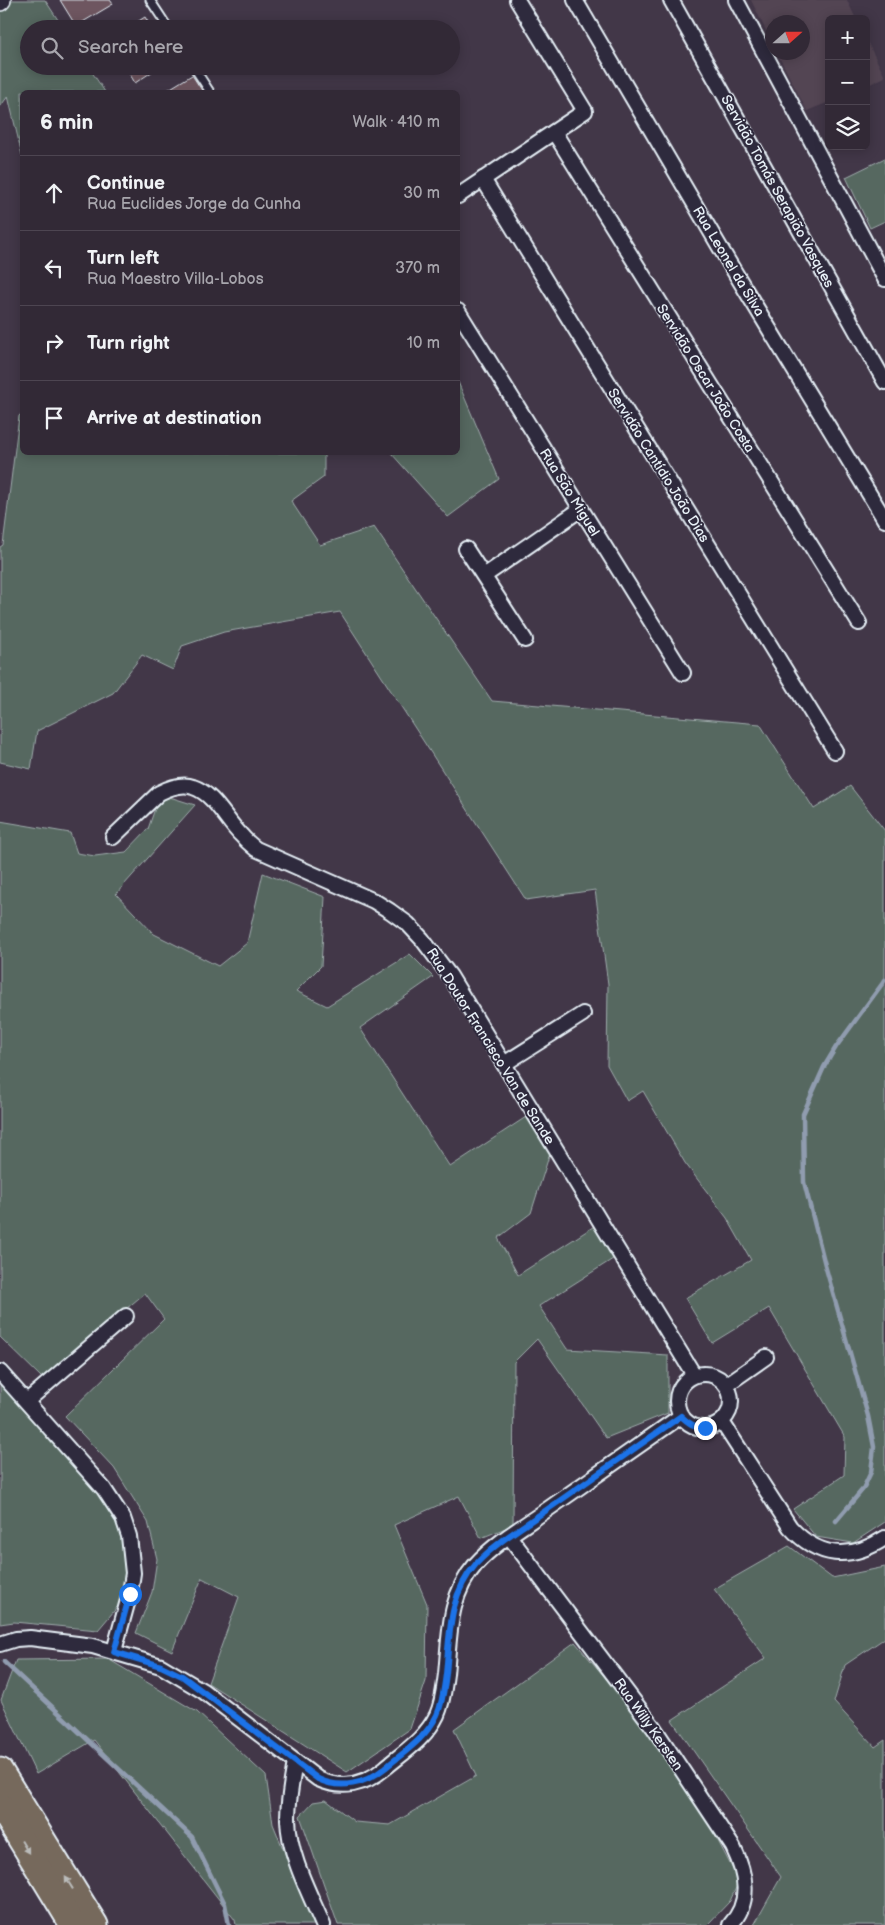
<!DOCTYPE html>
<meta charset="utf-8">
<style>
:root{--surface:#322936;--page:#3a313e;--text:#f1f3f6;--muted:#a8a6ad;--line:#4d4551}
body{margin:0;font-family:"Balsamiq Sans",sans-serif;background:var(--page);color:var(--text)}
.controls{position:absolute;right:15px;top:15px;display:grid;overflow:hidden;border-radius:8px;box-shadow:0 2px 12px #0003}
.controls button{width:45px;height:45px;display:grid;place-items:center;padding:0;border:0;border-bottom:1px solid var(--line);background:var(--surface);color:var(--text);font:25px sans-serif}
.compass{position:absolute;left:765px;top:15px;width:45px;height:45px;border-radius:50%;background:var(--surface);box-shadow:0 2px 12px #0003;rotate:69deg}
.stop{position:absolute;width:15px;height:15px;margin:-11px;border:4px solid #1a73e8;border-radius:50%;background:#fff}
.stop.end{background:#1a73e8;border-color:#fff;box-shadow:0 1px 5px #0008}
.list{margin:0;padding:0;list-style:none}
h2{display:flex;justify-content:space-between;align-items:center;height:65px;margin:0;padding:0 20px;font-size:21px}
h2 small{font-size:16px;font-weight:400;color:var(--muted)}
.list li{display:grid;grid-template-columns:32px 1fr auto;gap:15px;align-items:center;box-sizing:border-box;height:75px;padding:0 20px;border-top:1px solid var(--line)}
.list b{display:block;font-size:19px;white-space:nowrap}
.list p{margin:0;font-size:16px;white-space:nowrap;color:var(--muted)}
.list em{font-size:16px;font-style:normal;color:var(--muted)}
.icon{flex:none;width:28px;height:28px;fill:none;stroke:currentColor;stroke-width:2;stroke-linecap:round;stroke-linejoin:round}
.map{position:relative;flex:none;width:885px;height:1925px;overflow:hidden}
.search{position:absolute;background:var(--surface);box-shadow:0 2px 12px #0003;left:20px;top:20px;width:440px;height:55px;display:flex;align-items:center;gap:12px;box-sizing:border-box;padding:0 18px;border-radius:28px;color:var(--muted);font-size:19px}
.panel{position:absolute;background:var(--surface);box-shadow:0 2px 12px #0003;left:20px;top:90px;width:440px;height:365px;border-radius:8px}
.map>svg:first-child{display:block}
.built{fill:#524453}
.green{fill:#566861;stroke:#9facac}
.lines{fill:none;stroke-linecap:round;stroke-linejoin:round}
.stream{stroke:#909caf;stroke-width:4.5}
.building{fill:#6e5661;stroke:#e8f1f8}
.lane-casing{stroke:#e8f1f8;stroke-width:11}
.street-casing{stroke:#e8f1f8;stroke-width:18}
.secondary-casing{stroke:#e8f1f8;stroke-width:22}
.highway-casing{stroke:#e8f1f8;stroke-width:29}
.lane{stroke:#2f2a3d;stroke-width:7}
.street{stroke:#2f2a3d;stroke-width:14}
.secondary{stroke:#2f2a3d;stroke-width:19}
.highway{stroke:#76695c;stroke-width:25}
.oneway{fill:#babbba}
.route{stroke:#1a73e8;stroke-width:6}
.labels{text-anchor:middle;stroke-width:4;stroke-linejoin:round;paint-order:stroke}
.street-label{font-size:14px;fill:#e8f1f8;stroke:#2f2a3d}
</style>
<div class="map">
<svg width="885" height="1925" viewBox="0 0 885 1925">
<rect width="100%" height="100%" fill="#423748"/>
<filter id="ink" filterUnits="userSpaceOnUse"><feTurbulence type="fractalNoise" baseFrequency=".02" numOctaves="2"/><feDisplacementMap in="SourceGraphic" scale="10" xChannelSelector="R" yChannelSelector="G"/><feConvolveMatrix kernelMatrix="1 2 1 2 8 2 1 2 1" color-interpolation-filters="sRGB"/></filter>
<g filter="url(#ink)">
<g class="built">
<path d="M751,0H847L856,19H829V102L807,111L777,53L802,52V22H772V43Z"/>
<path d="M866,39L885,77L866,86Z"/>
</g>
<g class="green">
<path d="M11,0H45L64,29H29V66H88L105,92H22V155L8,96L0,107V11Z"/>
<path d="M885,158V221L870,228L846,177Z"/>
<path d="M458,382L499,479L448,517L391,453L458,452Z"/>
<path d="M22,413V452L324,453V477L291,501L320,545L374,527L492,701L760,724L814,809L850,786L885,831V1522L853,1543L816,1537L793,1509L844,1475L845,1437L769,1308L712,1343L685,1298L751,1260L727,1218L685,1163L643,1091L627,1101L607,1065L608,984L595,890L526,900L340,612L224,632L182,646L173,670L142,655L113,693L37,731L31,769L0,762V547L3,545L19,416Z"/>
<path d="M160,794L195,805L116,894L154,934L218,966L247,943L263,873L325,897L321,966L296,991L327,1006L410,954L433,977L360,1028L450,1167L529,1115L550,1153L531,1213L498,1238L518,1275L596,1225L616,1257L539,1306L567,1349L668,1355V1413L606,1438L537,1339L514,1362L513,1525L481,1538L459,1496L394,1525L427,1604L426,1681L410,1729L347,1772L208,1683L239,1597L202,1578L172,1651L136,1633L152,1592L157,1559L148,1522L114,1468L65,1416L164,1319L145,1293L43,1379L0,1337V821L70,833L77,853L95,856L126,852L148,829Z"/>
<path d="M0,1381L101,1493L119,1521L130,1559L125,1598L98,1630L14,1622L0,1624Z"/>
<path d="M789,1546L832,1578L885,1567V1638L845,1665L834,1702L875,1747L885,1740V1925H754L781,1877L672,1720L766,1658L714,1589Z"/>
<path d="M575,1642L648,1728L706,1818L739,1881L730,1901L707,1925H338L300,1816L313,1802L326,1800L355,1822L390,1825L476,1776L454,1729Z"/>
<path d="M108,1659L197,1712L266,1776L273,1824L314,1925H236L235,1920L94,1740L36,1774L1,1700L16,1660Z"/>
</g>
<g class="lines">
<g class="stream">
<path d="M836,1521L863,1489L871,1472L874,1447L868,1416L825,1265L804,1182L803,1114L824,1067L836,1047L885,980"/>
<path d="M4,1662L192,1837L225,1904L229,1925"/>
</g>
</g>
<g class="building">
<path d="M60,0H110L113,4L76,26Z"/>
<path d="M145,17L152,29H126Z"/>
<path d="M125,66H161L135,83Z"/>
<path d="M192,75L203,92H164Z"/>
</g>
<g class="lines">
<defs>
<g id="lane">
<path d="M150,0L169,29"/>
<path d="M193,66L210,92"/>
</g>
<g id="street">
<path d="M575,0L728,261L885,520"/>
<path d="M671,0L885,382"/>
<path d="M736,0L885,279"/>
<path d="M554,132L859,623"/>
<path d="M483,179L835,751"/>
<path d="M458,196L585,111L517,0"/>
<path d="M458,311L683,673"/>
<path d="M466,549L525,640"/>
<path d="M484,576L581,509"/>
<path d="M113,837L159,793C169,788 182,783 193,787C215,794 226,821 242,836C246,841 251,845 256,849L374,901L390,911L408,924L422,939L450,976L694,1375"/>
<path d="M504,1064L583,1014"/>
<path d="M0,1372L104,1489L123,1518L129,1536L133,1573L130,1593L114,1651"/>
<circle cx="704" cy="1401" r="27"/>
<path d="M726,1385L766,1357"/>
<path d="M27,1401L126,1316"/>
<path d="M722,1422L790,1527C818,1558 850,1561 885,1538"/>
<path d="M509,1536L654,1728L733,1847C746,1874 752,1902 730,1925"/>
<path d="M0,1644L16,1639L30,1638L93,1646L161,1666L203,1691L318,1779C342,1790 365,1785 385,1768C404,1752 426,1738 437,1715C443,1702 444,1688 446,1674C450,1634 448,1596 476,1564C496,1542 524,1526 548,1509C593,1478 637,1447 681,1416"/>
<path d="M295,1762C292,1781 288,1800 288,1819C289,1856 309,1892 323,1925"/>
</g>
<path id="secondary" d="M0,1L1,0"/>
<g id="highway">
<path d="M0,1771L95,1925"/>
<path d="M0,1805L73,1925"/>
</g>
</defs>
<use href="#lane" class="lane-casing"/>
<use href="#street" class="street-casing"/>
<use href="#secondary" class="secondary-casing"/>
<use href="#highway" class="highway-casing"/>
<use href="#lane" class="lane"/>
<use href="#street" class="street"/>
<use href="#secondary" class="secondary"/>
<use href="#highway" class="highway"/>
</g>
<defs><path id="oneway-solid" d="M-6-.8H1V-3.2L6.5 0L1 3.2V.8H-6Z" transform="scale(1.25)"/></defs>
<g class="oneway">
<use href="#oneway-solid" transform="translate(25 1847) rotate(59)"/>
<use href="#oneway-solid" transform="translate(69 1883) rotate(-122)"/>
</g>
</g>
<g class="lines" filter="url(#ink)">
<path class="route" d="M130,1594L114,1652L161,1666L182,1676L318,1779C341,1790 365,1784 385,1768C404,1752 426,1738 437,1715C443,1702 444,1688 446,1674C450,1634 448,1596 476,1564C496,1542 524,1526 548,1509C593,1478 637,1447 681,1416C689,1424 695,1427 705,1428"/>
</g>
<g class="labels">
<g class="street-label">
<text transform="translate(778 191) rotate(61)" y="5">Servidão Tomás Serapião Vasques</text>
<text transform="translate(729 261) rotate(59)" y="5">Rua Leonel da Silva</text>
<text transform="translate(706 378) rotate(58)" y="5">Servidão Oscar João Costa</text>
<text transform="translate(659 465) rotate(58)" y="5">Servidão Cantídio João Dias</text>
<text transform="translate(570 492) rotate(58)" y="5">Rua São Miguel</text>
<text transform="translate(491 1046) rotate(58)" y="5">Rua Doutor Francisco Van de Sande</text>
<text transform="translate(649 1724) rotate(55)" y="5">Rua Willy Kersten</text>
</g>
</g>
</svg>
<div class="controls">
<button>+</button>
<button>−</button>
<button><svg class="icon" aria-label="layers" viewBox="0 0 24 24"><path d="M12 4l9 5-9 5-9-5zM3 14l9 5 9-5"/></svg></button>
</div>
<svg class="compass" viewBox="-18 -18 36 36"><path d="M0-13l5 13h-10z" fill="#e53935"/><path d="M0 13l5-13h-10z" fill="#a8a6ad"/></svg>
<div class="stop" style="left:130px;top:1594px"></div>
<div class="stop end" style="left:705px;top:1428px"></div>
<div class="search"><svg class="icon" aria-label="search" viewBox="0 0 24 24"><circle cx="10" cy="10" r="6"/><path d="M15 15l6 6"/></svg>Search here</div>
<section class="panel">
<h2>6 min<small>Walk · 410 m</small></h2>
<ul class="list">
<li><svg class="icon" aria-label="ahead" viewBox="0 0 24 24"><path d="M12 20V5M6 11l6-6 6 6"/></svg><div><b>Continue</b><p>Rua Euclides Jorge da Cunha</p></div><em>30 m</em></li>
<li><svg class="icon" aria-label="left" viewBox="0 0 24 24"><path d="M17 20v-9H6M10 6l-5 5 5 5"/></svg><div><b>Turn left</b><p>Rua Maestro Villa-Lobos</p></div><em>370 m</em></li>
<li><svg class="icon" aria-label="right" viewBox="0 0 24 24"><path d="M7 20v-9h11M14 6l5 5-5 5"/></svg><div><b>Turn right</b></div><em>10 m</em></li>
<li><svg class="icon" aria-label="arrive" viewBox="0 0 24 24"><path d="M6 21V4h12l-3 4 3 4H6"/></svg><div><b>Arrive at destination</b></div></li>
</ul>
</section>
</div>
